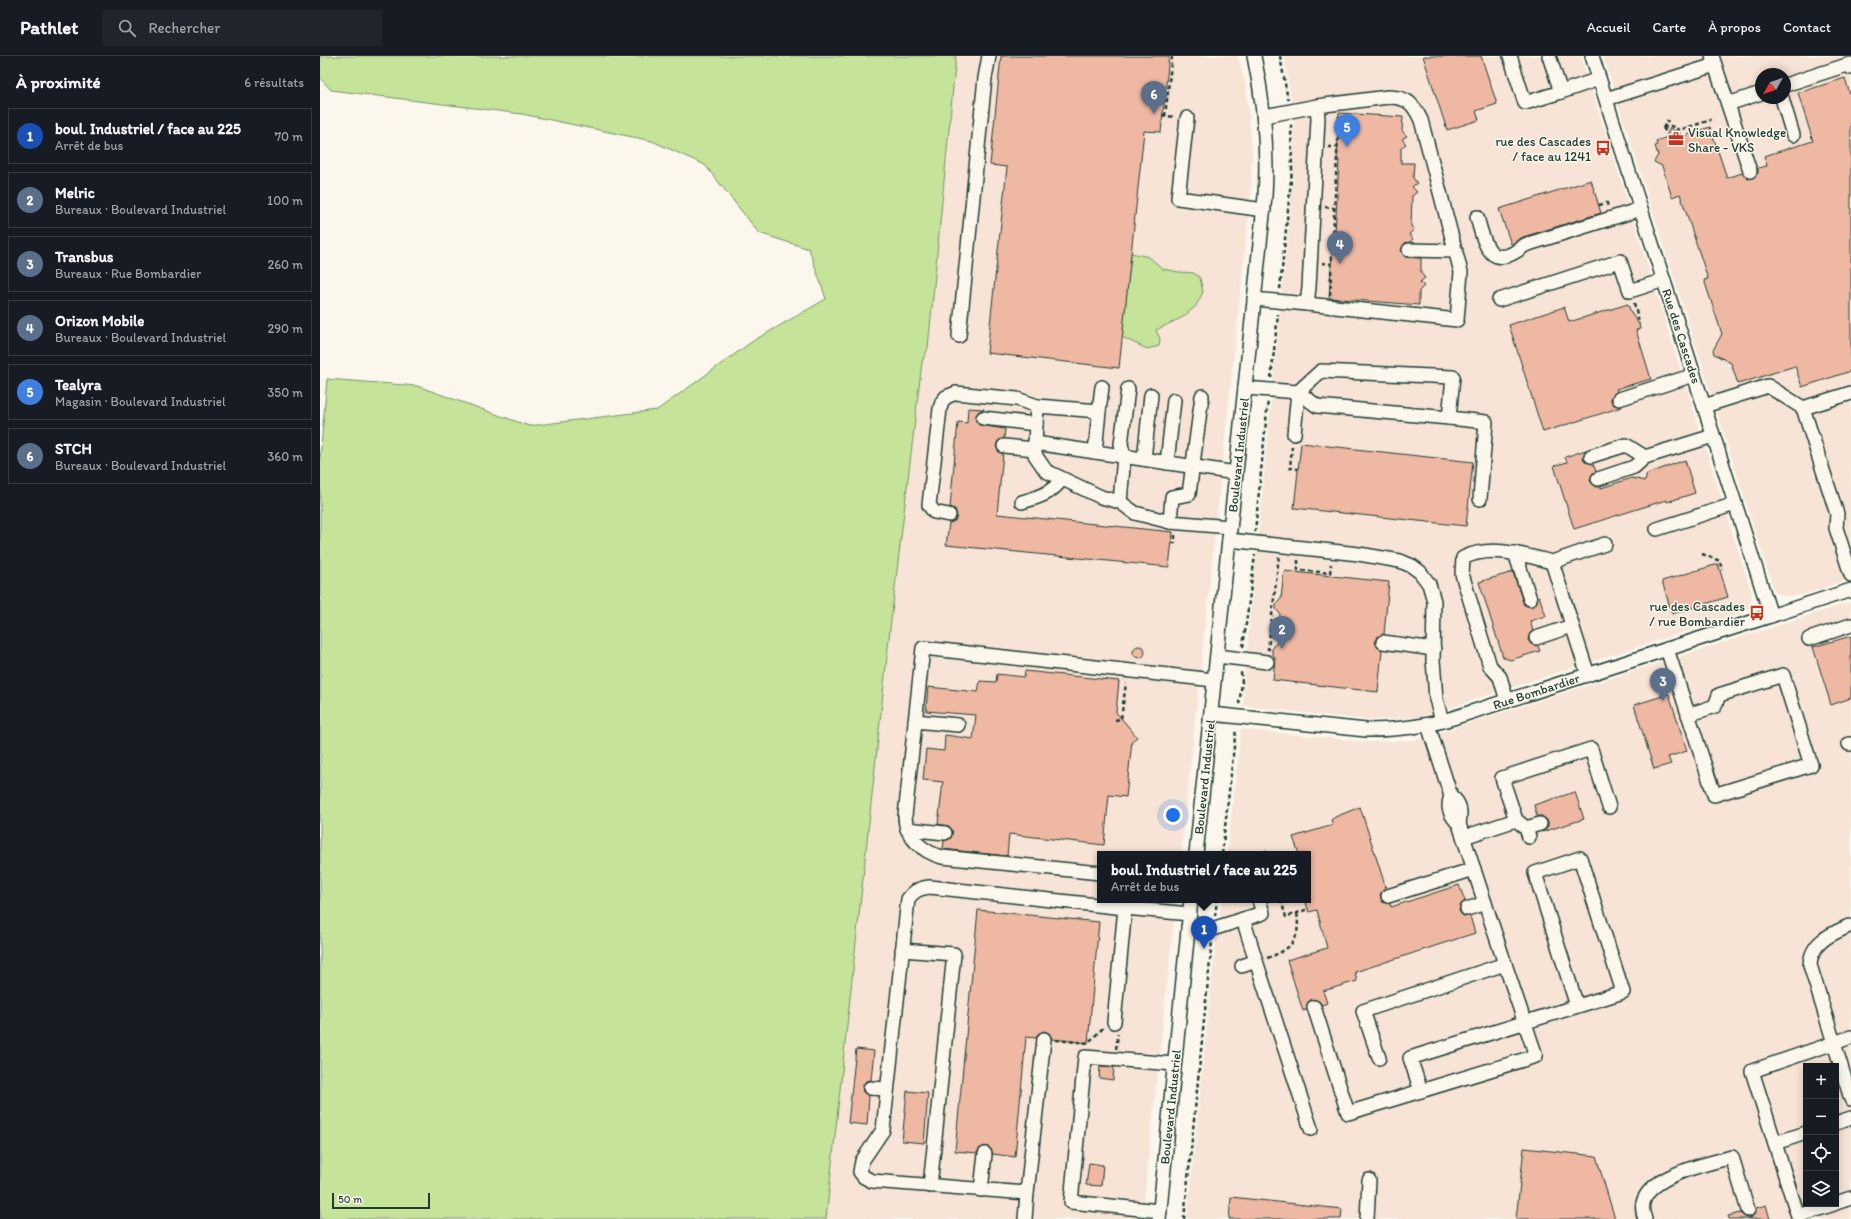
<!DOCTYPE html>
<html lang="fr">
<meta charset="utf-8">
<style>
:root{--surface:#171b24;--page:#20242c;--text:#f1f3f6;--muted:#9ea1a6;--line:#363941;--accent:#1a73e8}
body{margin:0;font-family:Itim,sans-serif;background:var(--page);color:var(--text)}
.controls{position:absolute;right:12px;bottom:12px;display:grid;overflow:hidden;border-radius:0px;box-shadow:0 2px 10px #0003}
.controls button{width:36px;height:36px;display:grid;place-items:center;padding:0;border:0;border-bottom:1px solid var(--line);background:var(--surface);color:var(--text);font:20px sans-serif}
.compass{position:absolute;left:1435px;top:12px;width:36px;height:36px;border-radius:50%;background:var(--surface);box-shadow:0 2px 10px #0003;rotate:230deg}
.scale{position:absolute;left:12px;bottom:10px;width:98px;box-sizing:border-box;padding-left:4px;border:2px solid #1f3d34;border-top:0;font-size:11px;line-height:14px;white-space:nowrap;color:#1f3d34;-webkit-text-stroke:3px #fbf7ec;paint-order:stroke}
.you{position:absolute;left:853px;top:759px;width:14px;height:14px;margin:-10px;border:3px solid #fff;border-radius:50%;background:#1a73e8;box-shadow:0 0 0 6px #1a73e833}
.badge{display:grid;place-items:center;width:26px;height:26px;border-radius:50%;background:var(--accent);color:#fff;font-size:13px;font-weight:700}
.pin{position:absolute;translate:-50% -33px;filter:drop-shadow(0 1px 2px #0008)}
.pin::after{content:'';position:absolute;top:21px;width:14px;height:12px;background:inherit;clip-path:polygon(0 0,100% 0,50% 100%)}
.popup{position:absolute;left:777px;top:795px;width:214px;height:52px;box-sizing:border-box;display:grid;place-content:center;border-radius:0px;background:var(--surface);filter:drop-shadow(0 1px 3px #0005);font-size:13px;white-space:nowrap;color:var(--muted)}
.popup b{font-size:15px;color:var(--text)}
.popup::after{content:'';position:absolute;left:50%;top:100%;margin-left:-8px;border:8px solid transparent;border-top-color:var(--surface)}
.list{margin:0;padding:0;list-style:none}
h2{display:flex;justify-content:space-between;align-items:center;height:52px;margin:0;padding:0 16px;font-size:17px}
h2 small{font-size:13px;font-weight:400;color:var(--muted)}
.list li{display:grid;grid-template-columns:26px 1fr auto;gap:12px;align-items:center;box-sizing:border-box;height:56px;margin:0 8px 8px;padding:0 8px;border:1px solid var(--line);border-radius:0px}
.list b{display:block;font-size:15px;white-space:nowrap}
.list p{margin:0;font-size:13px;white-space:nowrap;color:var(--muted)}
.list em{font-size:13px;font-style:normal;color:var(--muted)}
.icon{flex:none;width:22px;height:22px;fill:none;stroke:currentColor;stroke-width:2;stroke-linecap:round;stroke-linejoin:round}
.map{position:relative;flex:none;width:1531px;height:1163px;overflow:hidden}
header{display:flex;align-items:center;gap:24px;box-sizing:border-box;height:56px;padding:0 20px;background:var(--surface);border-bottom:1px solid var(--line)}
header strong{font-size:19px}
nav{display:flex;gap:22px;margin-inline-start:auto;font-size:14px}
.search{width:280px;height:36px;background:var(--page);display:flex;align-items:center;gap:10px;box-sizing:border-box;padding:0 14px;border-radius:0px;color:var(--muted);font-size:15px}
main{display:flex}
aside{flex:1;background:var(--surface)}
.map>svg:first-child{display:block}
.built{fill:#f7e4d6;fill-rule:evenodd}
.green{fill:#c6e39a;stroke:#729067}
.building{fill:#efb8a3;stroke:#1f3d34}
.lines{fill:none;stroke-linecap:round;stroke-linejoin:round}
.minor-casing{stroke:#1f3d34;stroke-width:16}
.path{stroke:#1f3d34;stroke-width:2.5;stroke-dasharray:4 3;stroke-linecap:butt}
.minor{stroke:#fbf7ec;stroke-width:13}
.labels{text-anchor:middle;stroke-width:3;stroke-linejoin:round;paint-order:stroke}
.poi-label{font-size:13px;fill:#1f3d34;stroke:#fbf7ec;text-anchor:end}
.street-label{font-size:13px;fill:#1f3d34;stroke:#fbf7ec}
</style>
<header>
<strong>Pathlet</strong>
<div class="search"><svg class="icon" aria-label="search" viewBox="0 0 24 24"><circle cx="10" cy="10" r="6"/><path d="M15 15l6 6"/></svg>Rechercher</div>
<nav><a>Accueil</a><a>Carte</a><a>À propos</a><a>Contact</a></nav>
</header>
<main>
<aside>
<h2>À proximité<small>6 résultats</small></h2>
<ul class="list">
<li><span class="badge" style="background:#1a4fb4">1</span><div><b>boul. Industriel / face au 225</b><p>Arrêt de bus</p></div><em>70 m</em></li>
<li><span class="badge" style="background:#5c6f8a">2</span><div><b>Melric</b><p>Bureaux · Boulevard Industriel</p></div><em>100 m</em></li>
<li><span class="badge" style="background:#5c6f8a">3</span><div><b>Transbus</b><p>Bureaux · Rue Bombardier</p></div><em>260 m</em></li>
<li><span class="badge" style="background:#5c6f8a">4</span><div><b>Orizon Mobile</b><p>Bureaux · Boulevard Industriel</p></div><em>290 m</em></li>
<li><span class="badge" style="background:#3f7fe0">5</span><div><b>Tealyra</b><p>Magasin · Boulevard Industriel</p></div><em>350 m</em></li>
<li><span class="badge" style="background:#5c6f8a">6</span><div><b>STCH</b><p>Bureaux · Boulevard Industriel</p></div><em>360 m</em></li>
</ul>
</aside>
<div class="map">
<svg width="1531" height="1163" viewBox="0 0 1531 1163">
<rect width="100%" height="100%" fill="#fbf7ec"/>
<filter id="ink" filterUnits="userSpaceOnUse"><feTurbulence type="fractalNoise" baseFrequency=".025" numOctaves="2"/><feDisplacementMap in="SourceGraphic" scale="8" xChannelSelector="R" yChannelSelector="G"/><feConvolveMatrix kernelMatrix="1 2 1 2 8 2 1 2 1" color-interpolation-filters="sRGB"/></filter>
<g filter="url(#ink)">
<g class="built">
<path d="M636,0H918L926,30L932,93L931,137L861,798H780V844H856L822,1163H506L570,573L602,306L608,292Z"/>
<path d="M964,0H1261L1432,538L1431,548L1425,556L1100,661L1078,663L1047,664L923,650L925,612L973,124L974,62Z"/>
<path d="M1283,0H1531V523L1478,540L1469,541L1461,539L1455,536L1452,528ZM1441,18H1465V42H1441Z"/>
<path d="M1531,546V1163H867L894,901L902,844H988V798H907L921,673L1047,686L1096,684ZM1486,1010H1516V1148H1486Z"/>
</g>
<g class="green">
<path d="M0,0H636L608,292L602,306L570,573L506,1163H0V402L7,323L97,330L209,370L337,354L433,285L506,243L489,193L439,177L385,109L332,85L202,58L11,34L0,22Z"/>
<path d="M811,197L829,201L843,213L859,216L874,217L880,222L883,236L876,250L863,261L836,274L840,283L839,290L827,293L802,281Z"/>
</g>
<g class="building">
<path d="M681,0H849L841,76L824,75L799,312L667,297L687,111L670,109Z"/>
<path d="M1103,0H1161L1177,48L1156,55L1159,64L1127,74Z"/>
<path d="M1525,22L1531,42V315L1482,331L1475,310L1418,328L1411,307L1394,298L1393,294L1402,278L1384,224L1388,223L1360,138L1352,141L1342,110L1334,106L1338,99L1335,90L1337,89L1336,85L1345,82L1350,72L1364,80L1390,71L1407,122L1422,117L1428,123L1433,122L1438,117V112L1447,110L1444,100L1493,85L1478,37Z"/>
<path d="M1019,57L1083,61L1082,75L1087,80L1082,83L1086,88L1081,92V107H1094L1093,122L1097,127L1092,131L1097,136L1092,140L1091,170L1094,174L1089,178L1093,183L1090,186L1085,187L1081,194L1085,201L1101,202V217L1105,222L1100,226L1104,230L1099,235V249L1009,242L1012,196H1014L1019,104H1017Z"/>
<path d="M1271,124L1281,157L1203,181L1191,188L1179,153Z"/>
<path d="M1308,248L1311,257L1319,268L1320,273L1316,274L1331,323L1296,333L1297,335L1291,341V345L1294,349L1302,351L1223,376L1189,269L1244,251L1249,266Z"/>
<path d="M648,352L664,353L659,355L655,361L659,369L685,373L684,382L678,385L676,390L679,396L683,398L677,458L853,476L849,511L626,489L629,467L635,465L637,460L635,453L630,451L638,366L647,367Z"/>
<path d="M981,387L1153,406L1146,470L974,452Z"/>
<path d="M1266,394L1263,402L1266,406L1273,408L1276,415L1272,418L1270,425L1276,431H1281V432L1312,422L1325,425L1327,418L1365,404L1375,437L1347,446L1346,444L1254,473L1234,410L1247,406L1245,401Z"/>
<path d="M1398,508L1408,541L1352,558L1342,525Z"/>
<path d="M964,515L1069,526L1064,578L1057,581L1055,585L1058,592L1062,594L1058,636L953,624L955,602L952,597V593L953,590L957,587L960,558L956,553V550L957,547L961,543Z"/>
<path d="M1193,516L1204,549L1213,550L1216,548L1218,541L1219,540L1226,560L1210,565L1213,575L1210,577L1208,584L1211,588L1218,590L1220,595L1190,604L1183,601L1159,526Z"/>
<path d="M1531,580V642L1511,649L1493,591Z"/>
<circle cx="819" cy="596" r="6"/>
<path d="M705,615L799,625L796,656L817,681L812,685L806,741L789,739L784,789L689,778L687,800L623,793L624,785L631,782L632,774L629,770L618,768L623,726L603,724L606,693L624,695L625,679L653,683L656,659L606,655L608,631L658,636L660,625L676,626L677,618L704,621Z"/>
<path d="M1349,638L1367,695L1348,701L1351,708L1334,713L1314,649Z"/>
<path d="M1255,736L1264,763L1222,776L1228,770V765L1222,760H1217L1214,749Z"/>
<path d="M1040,751L1066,832L1060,838L1062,846L1070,848L1071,851L1139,829L1145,845L1141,848L1139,855L1142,859L1150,860L1155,877L1035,916L1037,925L1003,935L1007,947L1002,949L999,945L992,943L988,946L986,954L983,955L967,904L1007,892L997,854L989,856L985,844H988V798H979L973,781L1013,769L1011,764L1015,761Z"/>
<path d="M658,854L779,866L768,987L732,983L729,977L724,975L718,978L716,982L706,981L695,1101L673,1098L670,1092L665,1090L659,1093L657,1097L635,1095Z"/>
<path d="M536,993L554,995L551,1024L546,1025L542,1031L543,1036L549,1040L547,1069L528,1067Z"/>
<path d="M780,1010L794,1011L793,1024L779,1022Z"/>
<path d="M587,1035L608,1037L604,1087L582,1085Z"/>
<path d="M1204,1092L1276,1100L1295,1163H1196Z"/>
<path d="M769,1107L783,1109L781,1130L766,1129Z"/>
<path d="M911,1141L1022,1153L1021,1163H909Z"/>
<path d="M1446,1149L1450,1163H1409L1408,1160L1420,1157L1426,1162H1431L1436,1156V1152Z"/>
</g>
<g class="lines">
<defs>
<g id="minor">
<path d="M1190,0L1205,47L1241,36"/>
<path d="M1229,0L1241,36L1279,23"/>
<path d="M1272,0L1451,560"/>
<path d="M1392,0L1430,115"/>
<path d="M1465,29L1530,8L1531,12"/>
<path d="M1462,42L1473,79"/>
<path d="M1286,43L1395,9"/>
<path d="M1408,48L1441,37"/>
<path d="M867,62L858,142L944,154"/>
<path d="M1157,161C1165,192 1172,216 1205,189L1321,153"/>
<path d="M1089,194L1136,195"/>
<path d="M934,243L987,248L989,231L998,63L997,50L944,60"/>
<path d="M1179,244L1300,205L1310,235L1344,224"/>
<path d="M987,248L1137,264L1141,216L1101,64C1093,47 1087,41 1068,41L997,50"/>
<path d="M639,280L665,22L669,0"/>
<path d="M1001,315L1133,321L1129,362L997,350L978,336Z"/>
<path d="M925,332L978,336L974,378"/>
<path d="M882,340L869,438L852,441L850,466L910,471"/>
<path d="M1299,343L1374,319"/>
<path d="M1384,350L1448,330L1483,352L1517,458L1516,472L1531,519"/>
<path d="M1483,352L1531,337"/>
<path d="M779,355L782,331"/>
<path d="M663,362L716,368"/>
<path d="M1129,362L1166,366L1160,443"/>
<path d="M715,387L717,350L779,355L775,396"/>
<path d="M684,390L715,393"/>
<path d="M1271,400L1306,389L1325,401"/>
<path d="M824,403L831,339"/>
<path d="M847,407L854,344"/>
<path d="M1278,423L1314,411L1325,401L1393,380"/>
<path d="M702,446C719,441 731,438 742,423"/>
<path d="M800,446L804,400L801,388L808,333"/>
<path d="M629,459L614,456L609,449L620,353L622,346L626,341L636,337L697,343L717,350"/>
<path d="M850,466L815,457L800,446L781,441L726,415L715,399V387L916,417"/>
<path d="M1337,473L1415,448"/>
<path d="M909,484L1039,498L1080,505L1092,510L1100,516L1109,528L1114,545L1113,604L1116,643L1122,665"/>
<path d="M1195,497L1210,543"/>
<path d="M1216,582L1252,570"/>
<path d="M1489,583L1531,569"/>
<path d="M1063,586L1114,593"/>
<path d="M1347,593L1393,735L1394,739L1491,709L1463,619L1399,639L1395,650L1368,659"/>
<path d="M897,600L947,606"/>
<path d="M1268,619L1232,506L1285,488"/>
<path d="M1187,645L1180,621L1170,610L1142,518L1143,502C1170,488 1204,499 1232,506"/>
<path d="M891,658L1046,674C1077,674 1104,671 1133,662L1531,534"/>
<path d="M595,665L638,669"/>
<path d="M1108,669L1131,740C1141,747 1141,756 1139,768C1131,760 1126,752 1131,740"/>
<path d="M1529,688H1531"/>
<path d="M1196,764L1206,772L1209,781"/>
<path d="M1206,772L1220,768"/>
<path d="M587,773L625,777"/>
<path d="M1144,781L1196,764L1182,722L1271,693L1289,751"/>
<path d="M876,798L945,140C948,92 944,47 934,0"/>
<path d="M780,817L622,801C603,796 585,781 585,760L603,592L894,624"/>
<path d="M1068,840L1154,813"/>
<path d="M1147,853L1165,847"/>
<path d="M1529,870C1511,878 1491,886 1490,909L1514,987L1531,981"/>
<path d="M868,871L889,874L943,857L939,844"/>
<path d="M582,894L634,898L610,1130"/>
<path d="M936,905L991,1073"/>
<path d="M922,910L936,905L923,863"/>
<path d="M994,951L1028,1057L1216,1000L1185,908"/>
<path d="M794,966L805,852L870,858"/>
<path d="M1059,1002L1043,955L1185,908L1139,768"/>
<path d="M550,1032L567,1033"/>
<path d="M1101,1035L1090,1002C1161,980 1232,958 1303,936L1260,802L1215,817L1257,950"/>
<path d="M1516,1067L1531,1062"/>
<path d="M1455,1087L1486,1077"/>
<path d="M661,1134L665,1098"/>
<path d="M707,1137L724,983"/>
<path d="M1516,1147L1531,1142"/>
<path d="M1514,1148L1478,1160L1432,1015L1514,987L1531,1043"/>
<path d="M840,1155L751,1146L765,1001L854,1008"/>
<path d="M705,1163L707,1137L552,1125L544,1121L540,1116L542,1105L563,1074L588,843C594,835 599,832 610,831L805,852"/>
<path d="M839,1163L871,844"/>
<path d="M1047,1163L1049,1124"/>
<path d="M1325,1163C1323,1158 1322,1152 1323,1147C1329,1119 1388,1108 1412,1101L1428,1154"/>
</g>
</defs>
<use href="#minor" class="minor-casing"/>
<g class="path">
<path d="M960,0L968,44"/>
<path d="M842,59L854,61"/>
<path d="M845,60L852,0"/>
<path d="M1343,72L1351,70L1359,74L1391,64"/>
<path d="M1343,72L1348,64"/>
<path d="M1343,72L1347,77"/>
<path d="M1008,91H1017"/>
<path d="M1279,149L1287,147L1288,152"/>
<path d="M1005,151L1014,152"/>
<path d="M1002,207L1011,208"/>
<path d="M960,233L972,114L971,67"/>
<path d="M1010,239L1019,60"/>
<path d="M1314,247L1319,265V268"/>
<path d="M951,322L958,258"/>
<path d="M972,390L970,412L978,413"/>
<path d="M935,476L948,345"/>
<path d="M852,487H855V479"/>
<path d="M1382,498L1400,505L1402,514"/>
<path d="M978,504V514L1010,517L1011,508"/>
<path d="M923,591L935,499"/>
<path d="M950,593H948L959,500"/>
<path d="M1341,640L1348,638"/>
<path d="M919,648L922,627L921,616"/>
<path d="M795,664L801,663L806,627"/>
<path d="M945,794L946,798"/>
<path d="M902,798L916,673"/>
<path d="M961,844L966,861L988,853"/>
<path d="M895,860L897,844"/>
<path d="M947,902C971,894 981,883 977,857"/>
<path d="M736,984L768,987L783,972"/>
<path d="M796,993L798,978"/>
<path d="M864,1163L892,885"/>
</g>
<use href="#minor" class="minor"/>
</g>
</g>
<defs>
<symbol id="office-bare" viewBox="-9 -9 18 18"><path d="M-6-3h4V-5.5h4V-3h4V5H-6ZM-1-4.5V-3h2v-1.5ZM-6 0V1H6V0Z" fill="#c8321e" stroke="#fbf7ec" stroke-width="2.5" paint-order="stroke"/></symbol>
<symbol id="bus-bare" viewBox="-9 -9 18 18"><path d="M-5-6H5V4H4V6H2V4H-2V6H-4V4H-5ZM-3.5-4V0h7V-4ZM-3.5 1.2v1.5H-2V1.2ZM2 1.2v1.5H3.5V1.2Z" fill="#c8321e" stroke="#fbf7ec" stroke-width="2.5" paint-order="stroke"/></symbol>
</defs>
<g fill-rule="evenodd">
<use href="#office-bare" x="1345" y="72" width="22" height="22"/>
<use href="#bus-bare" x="1272" y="81" width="22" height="22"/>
<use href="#bus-bare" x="1426" y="546" width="22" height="22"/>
</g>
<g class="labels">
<g class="poi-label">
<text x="1368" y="81" text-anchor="start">Visual Knowledge<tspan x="1368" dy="15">Share - VKS</tspan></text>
<text x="1271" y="90">rue des Cascades<tspan x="1271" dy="15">/ face au 1241</tspan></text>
<text x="1425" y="555">rue des Cascades<tspan x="1425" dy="15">/ rue Bombardier</tspan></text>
</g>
<g class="street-label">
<text transform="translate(1362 280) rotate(72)" y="5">Rue des Cascades</text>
<text transform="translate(918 399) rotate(-84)" y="5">Boulevard Industriel</text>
<text transform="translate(1216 635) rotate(-18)" y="5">Rue Bombardier</text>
<text transform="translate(884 721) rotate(-84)" y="5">Boulevard Industriel</text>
<text transform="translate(850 1051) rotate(-84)" y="5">Boulevard Industriel</text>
</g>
</g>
</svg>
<div class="controls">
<button>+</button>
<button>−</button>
<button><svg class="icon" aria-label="locate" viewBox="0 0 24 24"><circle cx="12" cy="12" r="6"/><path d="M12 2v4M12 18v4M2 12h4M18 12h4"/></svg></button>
<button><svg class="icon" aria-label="layers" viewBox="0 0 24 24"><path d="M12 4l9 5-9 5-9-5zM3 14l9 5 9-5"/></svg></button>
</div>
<svg class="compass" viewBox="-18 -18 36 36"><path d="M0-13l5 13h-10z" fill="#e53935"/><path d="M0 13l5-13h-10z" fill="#9ea1a6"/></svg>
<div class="scale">50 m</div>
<div class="you"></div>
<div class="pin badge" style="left:884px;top:893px;background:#1a4fb4">1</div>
<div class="popup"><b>boul. Industriel / face au 225</b>Arrêt de bus</div>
<div class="pin badge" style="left:962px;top:593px;background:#5c6f8a">2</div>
<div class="pin badge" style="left:1343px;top:645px;background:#5c6f8a">3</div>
<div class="pin badge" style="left:1020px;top:208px;background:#5c6f8a">4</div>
<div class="pin badge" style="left:1027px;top:91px;background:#3f7fe0">5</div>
<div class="pin badge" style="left:834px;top:58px;background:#5c6f8a">6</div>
</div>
</main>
